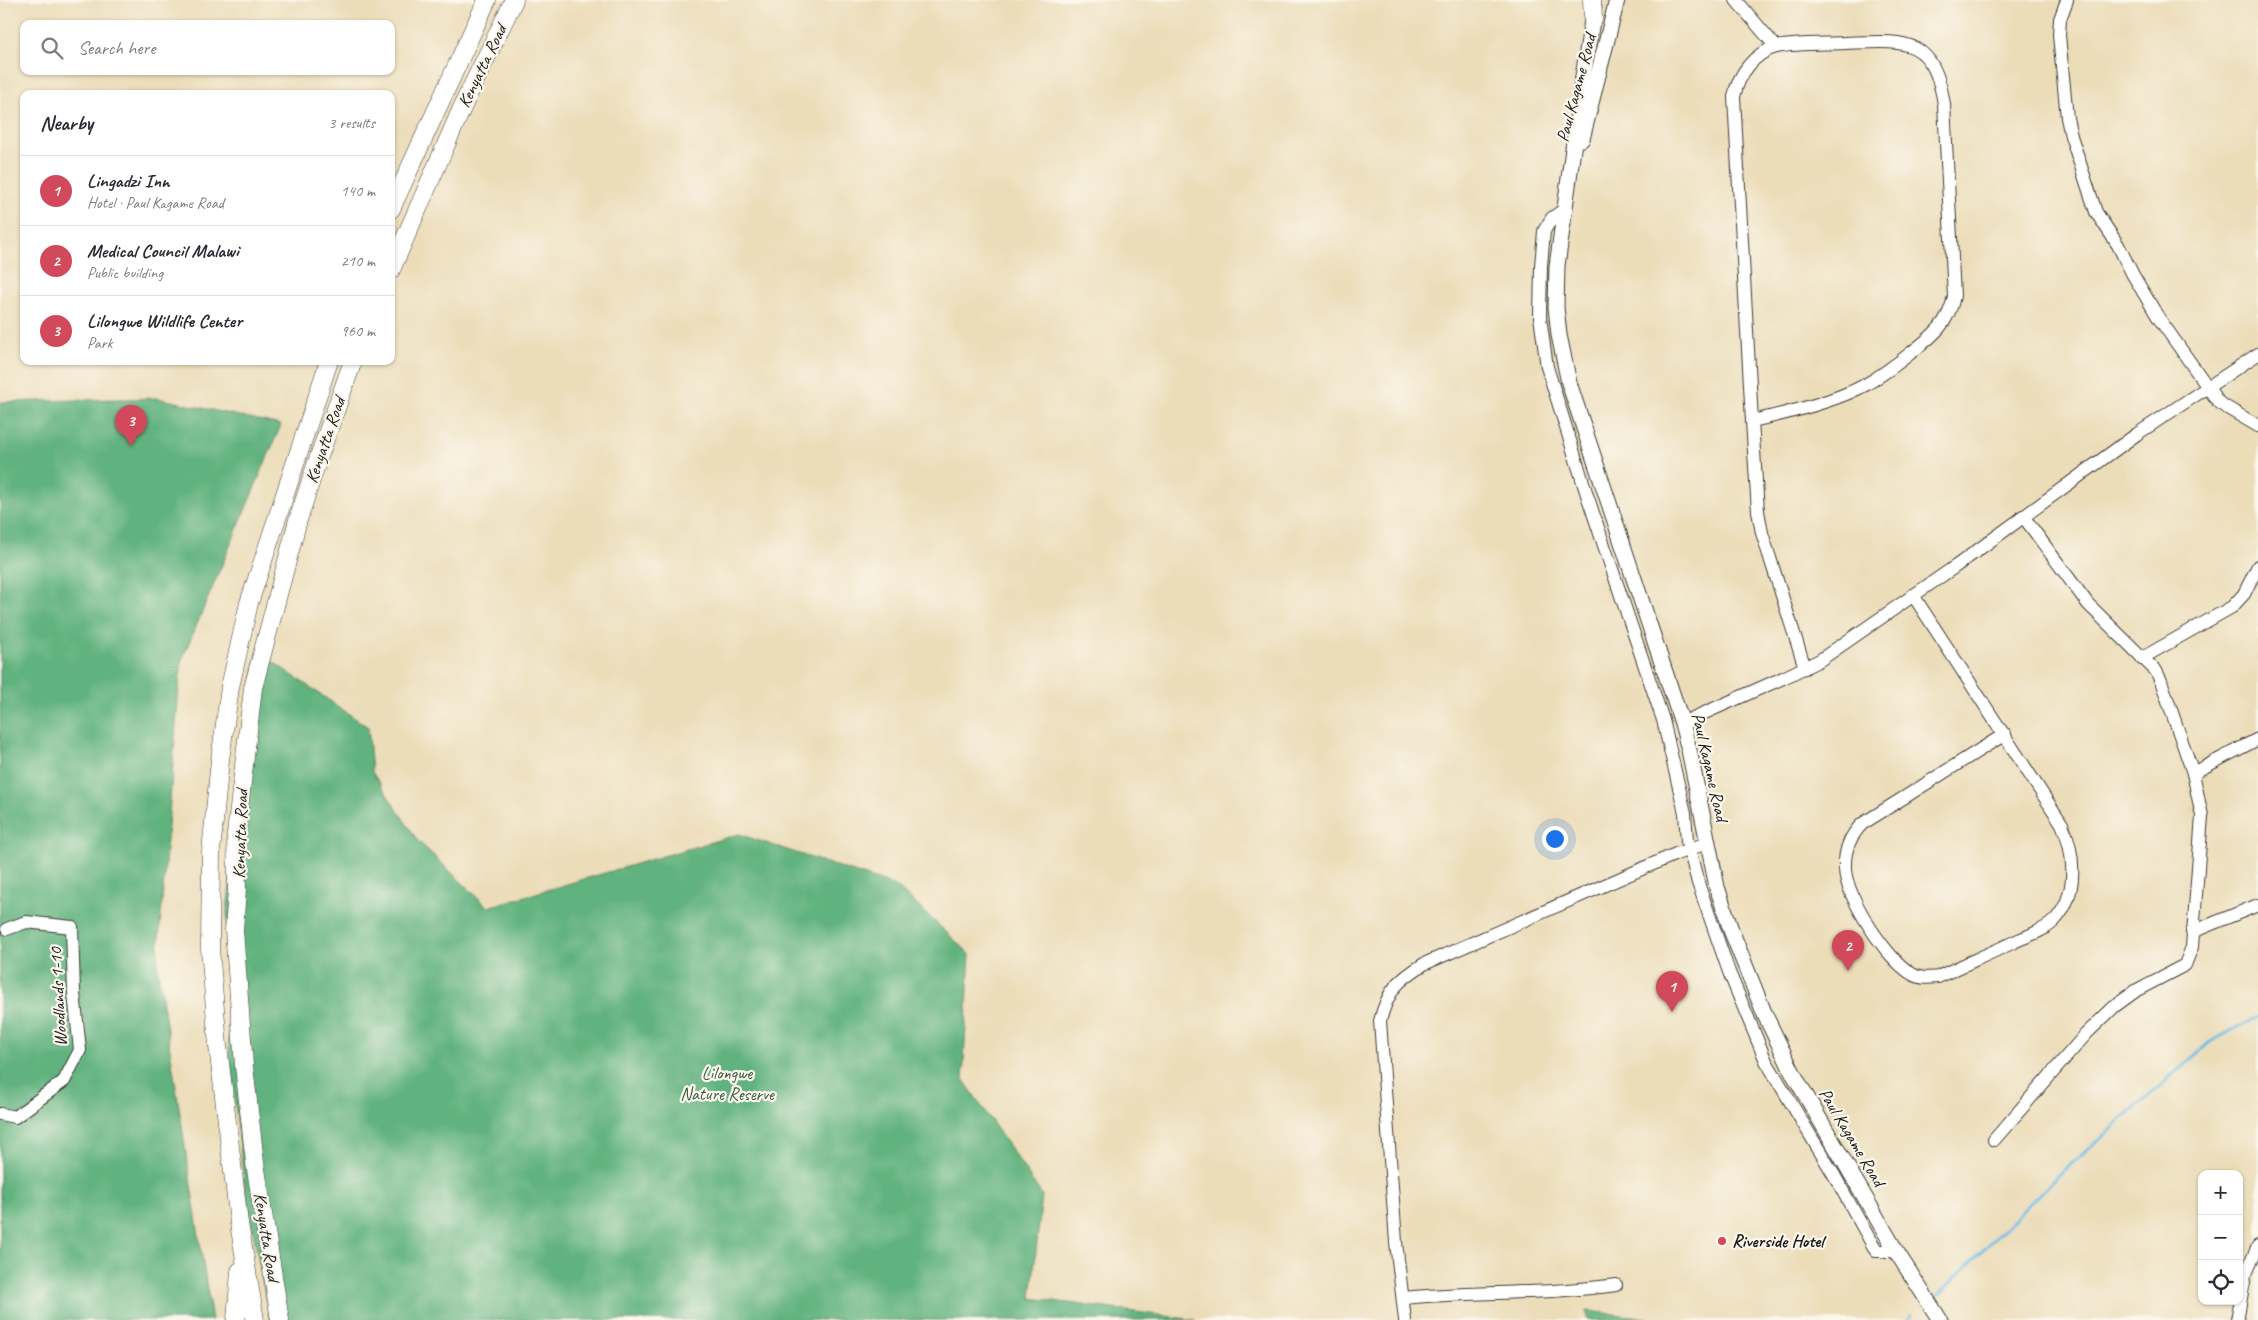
<!DOCTYPE html>
<meta charset="utf-8">
<style>
:root{--surface:#fff;--page:#f2f2f3;--text:#2b2b33;--muted:#7c7c81;--line:#e1e1e2;--accent:#d1495b}
body{margin:0;font-family:Caveat,sans-serif;background:var(--page);color:var(--text)}
.controls{position:absolute;right:15px;bottom:15px;display:grid;overflow:hidden;border-radius:10px;box-shadow:0 1px 4px #0004}
.controls button{width:45px;height:45px;display:grid;place-items:center;padding:0;border:0;border-bottom:1px solid var(--line);background:var(--surface);color:var(--text);font:25px sans-serif}
.you{position:absolute;left:1554px;top:838px;width:18px;height:18px;margin:-12px;border:4px solid #fff;border-radius:50%;background:#1a73e8;box-shadow:0 0 0 8px #1a73e833}
.badge{display:grid;place-items:center;width:32px;height:32px;border-radius:50%;background:var(--accent);color:#fff;font-size:16px;font-weight:700}
.pin{position:absolute;translate:-50% -41px;filter:drop-shadow(0 1px 2px #0008)}
.pin::after{content:'';position:absolute;top:26px;width:18px;height:15px;background:inherit;clip-path:polygon(0 0,100% 0,50% 100%)}
.list{margin:0;padding:0;list-style:none}
h2{display:flex;justify-content:space-between;align-items:center;height:65px;margin:0;padding:0 20px;font-size:21px}
h2 small{font-size:16px;font-weight:400;color:var(--muted)}
.list li{display:grid;grid-template-columns:32px 1fr auto;gap:15px;align-items:center;box-sizing:border-box;height:70px;padding:0 20px;border-top:1px solid var(--line)}
.list b{display:block;font-size:19px;white-space:nowrap}
.list p{margin:0;font-size:16px;white-space:nowrap;color:var(--muted)}
.list em{font-size:16px;font-style:normal;color:var(--muted)}
.icon{flex:none;width:28px;height:28px;fill:none;stroke:currentColor;stroke-width:2;stroke-linecap:round;stroke-linejoin:round}
.map{position:relative;flex:none;width:2258px;height:1320px;overflow:hidden}
.search{position:absolute;background:var(--surface);box-shadow:0 1px 4px #0004;left:20px;top:20px;width:375px;height:55px;display:flex;align-items:center;gap:12px;box-sizing:border-box;padding:0 18px;border-radius:10px;color:var(--muted);font-size:19px}
.panel{position:absolute;background:var(--surface);box-shadow:0 1px 4px #0004;left:20px;top:90px;width:375px;height:275px;border-radius:10px}
.map>svg:first-child{display:block}
.forest{fill:#61b27e;stroke:#3e674d}
.lines{fill:none;stroke-linecap:round;stroke-linejoin:round}
.stream{stroke:#6ebce8;stroke-width:3}
.minor-casing{stroke:#3b3934;stroke-width:14}
.tertiary-casing{stroke:#3b3934;stroke-width:17}
.secondary-casing{stroke:#3b3934;stroke-width:19}
.minor{stroke:#fff;stroke-width:12}
.tertiary{stroke:#fff;stroke-width:15}
.secondary{stroke:#fff;stroke-width:18}
.poi-dot{fill:#d1495b;stroke:#fbf7ec;stroke-width:2}
.labels{text-anchor:middle;stroke-width:4.5;stroke-linejoin:round;paint-order:stroke}
.street-label{font-size:18px;fill:#1c1c1c;stroke:#fbf7ec}
.park-label{font-size:18px;fill:#3c5b46;stroke:#fbf7ec}
.poi-label{font-size:18px;font-weight:bold;fill:#1c1c1c;stroke:#fbf7ec;text-anchor:start}
</style>
<div class="map">
<svg width="2258" height="1320" viewBox="0 0 2258 1320">
<rect width="100%" height="100%" fill="#fbf7ec"/>
<filter id="ink" filterUnits="userSpaceOnUse"><feTurbulence type="fractalNoise" baseFrequency=".02" numOctaves="2"/><feDisplacementMap in="SourceGraphic" scale="10" xChannelSelector="R" yChannelSelector="G"/><feConvolveMatrix kernelMatrix="1 2 1 2 8 2 1 2 1" color-interpolation-filters="sRGB"/></filter>
<filter id="wash" filterUnits="userSpaceOnUse"><feTurbulence type="fractalNoise" baseFrequency=".0096" numOctaves="4" result="noise"/><feDisplacementMap in="SourceGraphic" scale="20" xChannelSelector="R" yChannelSelector="G"/><feGaussianBlur stdDeviation="1.12" result="paint"/><feColorMatrix in="noise" values="0 0 0 0 0 0 0 0 0 0 0 0 0 0 0 0 0 1.4 0 .05"/><feComposite in="paint" operator="in"/></filter>
<g filter="url(#wash)">
<rect width="100%" height="100%" fill="#ecddb9"/>
<g class="forest">
<path d="M157,398L281,425L181,662L157,965L212,1320H0V402Z"/>
<path d="M257,651L368,727L372,772L418,841L488,907L739,834L896,886L970,954L963,1079L1042,1195L1031,1298L1195,1320H270L245,1191L229,1050L227,911Z"/>
<path d="M1587,1311L1631,1316L1649,1320H1588Z"/>
</g>
<g class="lines">
<g class="stream">
<path d="M1938,1295L2052,1181L2210,1042L2258,1017"/>
<path d="M1908,1320L1912,1315"/>
</g>
</g>
</g>
<g filter="url(#ink)">
<g class="lines">
<defs>
<g id="minor">
<path d="M1736,0L1776,47"/>
<path d="M2067,0L2060,19L2059,35L2067,118L2071,136L2096,212L2118,245L2133,275L2158,317L2219,403L2258,426"/>
<path d="M1565,209L1552,218L1544,231L1541,266L1540,317L1547,367L1588,498L1663,720L1685,813L1687,841L1698,883L1729,972L1766,1061L1834,1175L1876,1251H1896"/>
<path d="M1752,421C1784,414 1836,401 1865,385C1881,376 1897,364 1912,352C1933,336 1949,323 1954,296L1944,104C1933,35 1904,41 1845,43C1822,44 1798,43 1776,47C1754,53 1738,75 1734,97L1752,421L1758,511L1762,533L1805,668"/>
<path d="M1913,595L2062,824C2075,853 2079,895 2054,921C2044,931 2027,936 2014,942C1989,954 1963,965 1938,977C1928,978 1920,979 1912,974C1887,960 1846,897 1845,869C1844,851 1849,837 1862,824L2005,734"/>
<path d="M2142,658L2232,607L2244,594L2258,566"/>
<path d="M1682,723L1783,678L1820,660L1956,566L2137,434L2258,354"/>
<path d="M2193,773L2258,739"/>
<path d="M2192,932L2258,905"/>
<path d="M0,1114L15,1117L64,1081L80,1050L74,993L72,927L26,922L7,929"/>
<path d="M1994,1140L2086,1034L2115,1006L2137,990L2185,965L2192,947L2202,816L2193,773L2161,681L2156,671L2088,604L2023,516"/>
<path d="M1403,1298C1473,1291 1545,1295 1616,1285"/>
<path d="M1405,1320L1396,1242L1380,1021C1388,990 1397,981 1424,964L1676,854L1707,843"/>
<path d="M2237,1320L2245,1276L2258,1246"/>
</g>
<g id="tertiary">
<path d="M1594,8L1582,83L1557,266L1556,307L1559,335L1569,383L1682,723L1689,750L1717,887L1731,930L1765,1015L1794,1075L1896,1251L1940,1320"/>
<path d="M1582,139L1617,0"/>
</g>
<g id="secondary">
<path d="M1592,0L1593,19"/>
<path d="M391,209L487,0"/>
<path d="M391,270L466,99L514,0"/>
<path d="M236,1320L240,1271"/>
<path d="M255,1320L239,1223L218,1046L210,948L211,852L220,760L230,687L249,603L329,361"/>
<path d="M280,1320L255,1163L244,1066L234,930L237,889L236,834L253,688L298,520L317,462L353,361"/>
</g>
</defs>
<use href="#minor" class="minor-casing"/>
<use href="#tertiary" class="tertiary-casing"/>
<use href="#secondary" class="secondary-casing"/>
<use href="#minor" class="minor"/>
<use href="#tertiary" class="tertiary"/>
<use href="#secondary" class="secondary"/>
</g>
</g>
<circle class="poi-dot" cx="1722" cy="1241" r="5"/>
<g class="labels">
<g class="street-label">
<text transform="translate(482 66) rotate(-64)" y="6">Kenyatta Road</text>
<text transform="translate(1576 88) rotate(-75)" y="6">Paul Kagame Road</text>
<text transform="translate(325 440) rotate(-71)" y="6">Kenyatta Road</text>
<text transform="translate(1710 767) rotate(77)" y="6">Paul Kagame Road</text>
<text transform="translate(240 834) rotate(-88)" y="6">Kenyatta Road</text>
<text transform="translate(58 997) rotate(-93)" y="6">Woodlands 1-10</text>
<text transform="translate(1852 1137) rotate(59)" y="6">Paul Kagame Road</text>
<text transform="translate(267 1237) rotate(81)" y="6">Kenyatta Road</text>
</g>
<g class="park-label">
<text x="727" y="1079">Lilongwe<tspan x="727" dy="21">Nature Reserve</tspan></text>
</g>
<g class="poi-label">
<text x="1732" y="1247">Riverside Hotel</text>
</g>
</g>
</svg>
<div class="controls">
<button>+</button>
<button>−</button>
<button><svg class="icon" aria-label="locate" viewBox="0 0 24 24"><circle cx="12" cy="12" r="6"/><path d="M12 2v4M12 18v4M2 12h4M18 12h4"/></svg></button>
</div>
<div class="you"></div>
<div class="pin badge" style="left:1672px;top:1012px">1</div>
<div class="pin badge" style="left:1848px;top:971px">2</div>
<div class="pin badge" style="left:131px;top:446px">3</div>
<div class="search"><svg class="icon" aria-label="search" viewBox="0 0 24 24"><circle cx="10" cy="10" r="6"/><path d="M15 15l6 6"/></svg>Search here</div>
<section class="panel">
<h2>Nearby<small>3 results</small></h2>
<ul class="list">
<li><span class="badge">1</span><div><b>Lingadzi Inn</b><p>Hotel · Paul Kagame Road</p></div><em>140 m</em></li>
<li><span class="badge">2</span><div><b>Medical Council Malawi</b><p>Public building</p></div><em>210 m</em></li>
<li><span class="badge">3</span><div><b>Lilongwe Wildlife Center</b><p>Park</p></div><em>960 m</em></li>
</ul>
</section>
</div>
